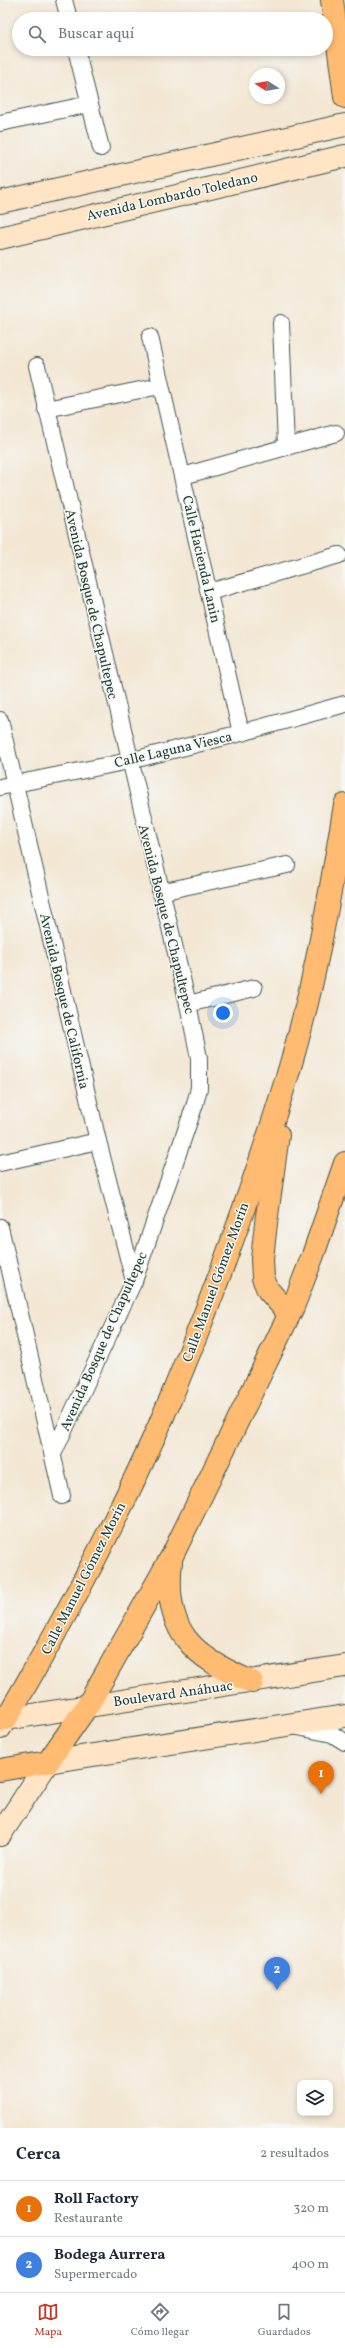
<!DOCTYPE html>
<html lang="es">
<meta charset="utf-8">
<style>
:root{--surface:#fff;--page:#f6f6f7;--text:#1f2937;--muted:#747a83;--line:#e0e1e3;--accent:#c8321e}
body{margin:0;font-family:Vollkorn,serif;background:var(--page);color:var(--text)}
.controls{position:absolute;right:12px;bottom:12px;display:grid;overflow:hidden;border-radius:8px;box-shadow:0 2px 6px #0003}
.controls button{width:36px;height:36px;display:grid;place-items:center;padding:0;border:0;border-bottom:1px solid var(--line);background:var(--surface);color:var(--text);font:20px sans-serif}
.compass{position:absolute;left:249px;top:68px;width:36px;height:36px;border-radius:50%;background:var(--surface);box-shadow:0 2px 6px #0003;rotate:281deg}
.you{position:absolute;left:223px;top:1013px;width:14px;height:14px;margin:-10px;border:3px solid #fff;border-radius:50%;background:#1a73e8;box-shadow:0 0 0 6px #1a73e833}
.badge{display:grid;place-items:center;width:26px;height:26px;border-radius:50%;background:var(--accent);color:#fff;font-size:13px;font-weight:700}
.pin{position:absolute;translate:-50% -33px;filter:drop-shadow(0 1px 2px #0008)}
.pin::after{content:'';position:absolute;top:21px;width:14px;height:12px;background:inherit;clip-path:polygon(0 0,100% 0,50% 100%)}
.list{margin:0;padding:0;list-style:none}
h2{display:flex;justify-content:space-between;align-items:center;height:52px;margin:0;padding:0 16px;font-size:17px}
h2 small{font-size:13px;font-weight:400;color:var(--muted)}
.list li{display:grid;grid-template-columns:26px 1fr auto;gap:12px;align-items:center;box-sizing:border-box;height:56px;padding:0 16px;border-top:1px solid var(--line)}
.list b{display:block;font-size:15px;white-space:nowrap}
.list p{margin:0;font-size:13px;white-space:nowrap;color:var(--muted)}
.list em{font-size:13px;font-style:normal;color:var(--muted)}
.icon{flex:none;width:22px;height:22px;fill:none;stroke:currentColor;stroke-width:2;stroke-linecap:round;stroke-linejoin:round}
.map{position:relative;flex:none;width:345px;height:2128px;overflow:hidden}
.search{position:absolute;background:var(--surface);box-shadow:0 2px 6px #0003;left:12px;right:12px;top:12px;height:44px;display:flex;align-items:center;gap:10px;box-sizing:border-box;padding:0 14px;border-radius:22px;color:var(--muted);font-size:15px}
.sheet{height:164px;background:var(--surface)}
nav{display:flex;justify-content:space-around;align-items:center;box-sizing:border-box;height:56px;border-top:1px solid var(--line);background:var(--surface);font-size:11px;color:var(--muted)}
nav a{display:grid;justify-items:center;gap:2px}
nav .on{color:var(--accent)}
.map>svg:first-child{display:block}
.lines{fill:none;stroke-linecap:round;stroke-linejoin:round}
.street-casing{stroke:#3f564c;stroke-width:18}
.secondary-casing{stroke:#3f564c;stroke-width:24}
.primary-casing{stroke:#3f564c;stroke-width:24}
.street{stroke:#fff;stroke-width:16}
.secondary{stroke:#ffe4c6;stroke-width:22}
.primary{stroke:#febb71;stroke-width:22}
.labels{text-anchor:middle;stroke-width:3;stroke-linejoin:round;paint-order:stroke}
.street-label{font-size:14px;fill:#1f3d34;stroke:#f6f6f2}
</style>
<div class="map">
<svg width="345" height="2128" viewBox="0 0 345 2128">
<rect width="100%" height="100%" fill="#f6f6f2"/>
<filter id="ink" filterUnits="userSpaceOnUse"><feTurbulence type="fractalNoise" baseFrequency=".025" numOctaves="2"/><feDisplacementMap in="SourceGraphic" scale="8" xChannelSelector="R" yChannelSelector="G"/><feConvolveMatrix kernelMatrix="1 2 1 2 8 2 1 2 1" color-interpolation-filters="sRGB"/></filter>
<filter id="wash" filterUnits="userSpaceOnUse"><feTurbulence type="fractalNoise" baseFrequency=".012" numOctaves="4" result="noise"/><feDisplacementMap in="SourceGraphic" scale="16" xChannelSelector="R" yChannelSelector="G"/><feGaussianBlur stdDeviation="0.9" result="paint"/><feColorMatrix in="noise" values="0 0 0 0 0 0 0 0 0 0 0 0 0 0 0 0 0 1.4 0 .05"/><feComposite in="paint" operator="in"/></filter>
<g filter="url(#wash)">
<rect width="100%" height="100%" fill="#f3e7d4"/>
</g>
<g filter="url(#ink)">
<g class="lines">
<defs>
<g id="street">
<path d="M64,0L69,19"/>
<path d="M76,49L101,148"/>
<path d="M0,123L90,104"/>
<path d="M281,323L286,446"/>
<path d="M150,337L241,733"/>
<path d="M37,366L188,1004L199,1058V1088L195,1104L134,1281L53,1454"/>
<path d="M46,409L160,386"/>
<path d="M183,476L336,433"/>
<path d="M209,592L339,555"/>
<path d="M0,720L98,1141L134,1281"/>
<path d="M0,787L129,761L241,733L345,704"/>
<path d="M160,892L287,865"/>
<path d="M188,1004L254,988"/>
<path d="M0,1163L98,1141"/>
<path d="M0,1227L62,1496"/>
<path d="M298,1727L332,1734L345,1742"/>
</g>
<g id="secondary">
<path d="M0,202L345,125"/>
<path d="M0,238L345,156"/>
<path d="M0,1728L6,1719L345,1666"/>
<path d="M0,1835L48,1762L345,1716"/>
</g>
<g id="primary">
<path d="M332,0L345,97"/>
<path d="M278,1135L266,1223L262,1259L263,1278L268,1290L289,1314"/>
<path d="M171,1562C163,1631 192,1657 252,1682"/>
<path d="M0,1720L6,1719C62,1624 114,1527 159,1426C205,1319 247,1205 282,1093C312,1000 329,901 345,805"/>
<path d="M0,1770L48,1762L88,1705L172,1556L293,1307L313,1255L345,1163"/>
</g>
</defs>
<use href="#street" class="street-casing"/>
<use href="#secondary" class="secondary-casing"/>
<use href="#primary" class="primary-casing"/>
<use href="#street" class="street"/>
<use href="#secondary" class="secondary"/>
<use href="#primary" class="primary"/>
</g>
</g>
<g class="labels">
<g class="street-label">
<text transform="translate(172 196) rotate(-13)" y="5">Avenida Lombardo Toledano</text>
<text transform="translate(202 559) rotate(77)" y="5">Calle Hacienda Lanin</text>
<text transform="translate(92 604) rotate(77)" y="5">Avenida Bosque de Chapultepec</text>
<text transform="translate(173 749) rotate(-13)" y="5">Calle Laguna Viesca</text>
<text transform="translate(167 919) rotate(76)" y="5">Avenida Bosque de Chapultepec</text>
<text transform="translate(65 1001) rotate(77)" y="5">Avenida Bosque de California</text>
<text transform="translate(215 1282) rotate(-70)" y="5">Calle Manuel Gómez Morín</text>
<text transform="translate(103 1341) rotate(-66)" y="5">Avenida Bosque de Chapultepec</text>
<text transform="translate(83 1578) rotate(-63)" y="5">Calle Manuel Gómez Morín</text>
<text transform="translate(173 1693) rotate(-8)" y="5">Boulevard Anáhuac</text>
</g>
</g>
</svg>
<div class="controls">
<button><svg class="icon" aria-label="layers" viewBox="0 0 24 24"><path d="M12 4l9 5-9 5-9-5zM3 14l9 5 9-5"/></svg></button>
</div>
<svg class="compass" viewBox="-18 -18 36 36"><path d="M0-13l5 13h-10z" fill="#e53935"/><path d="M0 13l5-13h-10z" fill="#747a83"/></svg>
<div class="you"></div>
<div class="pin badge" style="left:321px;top:1794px;background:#e8710a">1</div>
<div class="pin badge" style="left:277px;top:1990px;background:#3f7fe0">2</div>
<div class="search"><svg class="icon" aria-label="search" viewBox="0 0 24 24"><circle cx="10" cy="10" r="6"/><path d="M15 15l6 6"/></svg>Buscar aquí</div>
</div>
<section class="sheet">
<h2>Cerca<small>2 resultados</small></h2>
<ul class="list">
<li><span class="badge" style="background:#e8710a">1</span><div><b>Roll Factory</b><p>Restaurante</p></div><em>320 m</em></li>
<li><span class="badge" style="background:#3f7fe0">2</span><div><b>Bodega Aurrera</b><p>Supermercado</p></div><em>400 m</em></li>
</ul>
</section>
<nav>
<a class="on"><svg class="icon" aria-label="map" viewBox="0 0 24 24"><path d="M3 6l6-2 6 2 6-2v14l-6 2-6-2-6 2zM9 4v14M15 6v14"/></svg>Mapa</a>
<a><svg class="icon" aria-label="directions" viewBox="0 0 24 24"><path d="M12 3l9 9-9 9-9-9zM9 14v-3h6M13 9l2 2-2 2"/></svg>Cómo llegar</a>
<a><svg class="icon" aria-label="saved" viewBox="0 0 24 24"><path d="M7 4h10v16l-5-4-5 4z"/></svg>Guardados</a>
</nav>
